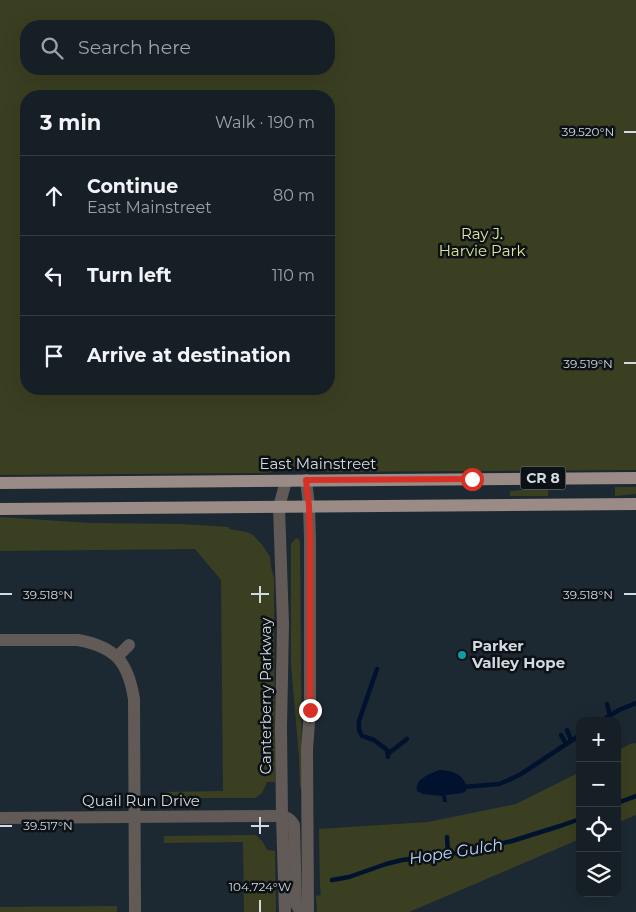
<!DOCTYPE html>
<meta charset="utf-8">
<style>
:root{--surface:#161f26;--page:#232c32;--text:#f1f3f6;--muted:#9ea2a7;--line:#353d43}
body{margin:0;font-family:Montserrat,sans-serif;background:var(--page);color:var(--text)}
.controls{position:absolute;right:15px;bottom:15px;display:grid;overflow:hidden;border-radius:10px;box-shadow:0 5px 20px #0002}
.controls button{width:45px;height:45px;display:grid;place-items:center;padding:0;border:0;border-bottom:1px solid var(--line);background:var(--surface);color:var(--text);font:25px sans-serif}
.stop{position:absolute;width:15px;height:15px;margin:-11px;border:4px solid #d93025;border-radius:50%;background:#fff}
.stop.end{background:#d93025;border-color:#fff;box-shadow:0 1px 5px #0008}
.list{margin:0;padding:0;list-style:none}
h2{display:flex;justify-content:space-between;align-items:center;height:65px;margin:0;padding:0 20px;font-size:21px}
h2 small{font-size:16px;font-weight:400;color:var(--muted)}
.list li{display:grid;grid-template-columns:32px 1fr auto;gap:15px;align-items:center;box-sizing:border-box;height:80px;padding:0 20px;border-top:1px solid var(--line)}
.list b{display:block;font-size:19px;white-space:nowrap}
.list p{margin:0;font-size:16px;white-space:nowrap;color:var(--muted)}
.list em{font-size:16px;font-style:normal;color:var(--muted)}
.icon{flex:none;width:28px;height:28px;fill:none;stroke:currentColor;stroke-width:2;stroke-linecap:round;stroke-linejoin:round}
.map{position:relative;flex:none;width:636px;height:912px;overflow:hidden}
.search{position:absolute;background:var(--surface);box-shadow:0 5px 20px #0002;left:20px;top:20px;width:315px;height:55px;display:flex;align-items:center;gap:12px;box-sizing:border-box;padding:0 18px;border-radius:20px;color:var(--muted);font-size:19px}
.panel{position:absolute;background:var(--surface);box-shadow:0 5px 20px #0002;left:20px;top:90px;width:315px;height:305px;border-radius:20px}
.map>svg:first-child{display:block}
.green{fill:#3b3f21;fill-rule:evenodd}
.water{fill:#00122e}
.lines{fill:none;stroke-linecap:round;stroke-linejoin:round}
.stream{stroke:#00122e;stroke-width:4.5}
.minor{stroke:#615a57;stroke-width:12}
.major{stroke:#9a8b86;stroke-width:12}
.route{stroke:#d93025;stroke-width:6}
.ticks{fill:none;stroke:#d2dae0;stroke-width:2}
.culture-dot{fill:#0f9aa8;stroke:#0c1115;stroke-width:2}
.labels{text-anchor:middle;stroke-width:5;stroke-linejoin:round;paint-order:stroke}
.shield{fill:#0c1115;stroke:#979ea3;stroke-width:1}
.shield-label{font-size:14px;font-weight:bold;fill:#d2dae0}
.park-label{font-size:15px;fill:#dce79d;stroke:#0c1115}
.street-label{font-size:15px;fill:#d2dae0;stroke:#0c1115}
.poi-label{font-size:15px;font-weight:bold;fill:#d2dae0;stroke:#0c1115;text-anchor:start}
.water-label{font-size:16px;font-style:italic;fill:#b9d7f9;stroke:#0c1115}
.ticks-label{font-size:12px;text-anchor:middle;fill:#d2dae0;stroke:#0c1115;stroke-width:5;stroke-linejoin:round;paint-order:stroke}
</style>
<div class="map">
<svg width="636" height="912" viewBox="0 0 636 912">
<rect width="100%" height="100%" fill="#1d2932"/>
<g class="green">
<path d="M0,0H636V470L316,472L312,467H278L274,472L261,473L0,475ZM26,26H329V69H26ZM26,96H329V389H26Z"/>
<path d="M615,487H636V494L615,496Z"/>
<path d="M548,488V496H510V491Z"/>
<path d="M0,517L89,523L180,524L229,527V529L247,532L253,535L263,546L270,557L271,567L274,578L275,782H267L262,793L255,798H164V792L223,791L221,580L195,549L0,551Z"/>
<path d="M297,538L300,541L302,786L300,788L299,757L291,664V544L295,539Z"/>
<path d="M636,743V815L617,823V751L630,744Z"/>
<path d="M580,772V839L409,912H317L316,896L321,895L320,887L319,829L428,822L516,804Z"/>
<path d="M256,835L263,842L267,850L275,851L276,912H244L243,842L164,843V836Z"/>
<path d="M117,906V912H0V907Z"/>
</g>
<path class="water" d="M439,770C453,770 468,776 466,791L462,793L446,795L447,802H443L442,796L423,794L417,791C414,779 430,774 439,770Z"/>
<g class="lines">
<g class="stream">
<path d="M607,704L610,715"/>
<path d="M601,721L619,710L636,703"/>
<path d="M567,730L571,740"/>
<path d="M561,735L566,744"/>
<path d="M362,736L359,730V721L377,669"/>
<path d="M365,737L374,740L387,750L388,757"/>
<path d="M389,753L407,739"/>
<path d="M463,787L499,784L509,780L521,774L580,735"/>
<path d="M617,803L636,796"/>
<path d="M447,837L448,853"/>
<path d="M332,880L349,877L386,864L402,860L456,853L512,841L560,826L580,819"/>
</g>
<g class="minor">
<path d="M306,480L309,506L310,538V710L307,749L308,912"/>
<path d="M0,640H78C116,647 128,662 134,699L135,912"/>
<path d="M118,656L129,645"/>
<path d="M0,818L271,816C280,816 289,815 294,825L296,904L301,912"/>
<path d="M285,912L282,816L281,728L283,624L279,507L286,481"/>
</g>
<g class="major">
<path d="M0,483L636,478"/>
<path d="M0,509L636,504"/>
</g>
</g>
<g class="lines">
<path class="route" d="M310,710V538L309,506L306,480L472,479"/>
</g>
<path class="ticks" d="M624,132H636M624,363H636M260,586V603M0,594H12M251,594H269M624,594H636M260,817V834M0,826H12M251,826H269M260,900V912"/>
<circle class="culture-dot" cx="462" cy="655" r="5"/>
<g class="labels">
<rect class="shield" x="520.5" y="466.5" width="45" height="23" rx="4"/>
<g class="shield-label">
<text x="543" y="483">CR 8</text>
</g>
<g class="park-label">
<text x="482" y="239">Ray J.<tspan x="482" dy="17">Harvie Park</tspan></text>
</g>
<g class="street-label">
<text x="318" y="469">East Mainstreet</text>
<text transform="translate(266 696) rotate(-90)" y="5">Canterberry Parkway</text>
<text x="141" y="806">Quail Run Drive</text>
</g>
<g class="poi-label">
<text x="472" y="651">Parker<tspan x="472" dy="17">Valley Hope</tspan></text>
</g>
<g class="water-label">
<text transform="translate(456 851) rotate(-9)" y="6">Hope Gulch</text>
</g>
</g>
<g class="ticks-label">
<text x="588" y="136">39.520°N</text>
<text x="588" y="368">39.519°N</text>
<text x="48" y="599">39.518°N</text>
<text x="588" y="599">39.518°N</text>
<text x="48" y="830">39.517°N</text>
<text x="260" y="891">104.724°W</text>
</g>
</svg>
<div class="controls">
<button>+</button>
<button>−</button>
<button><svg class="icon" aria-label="locate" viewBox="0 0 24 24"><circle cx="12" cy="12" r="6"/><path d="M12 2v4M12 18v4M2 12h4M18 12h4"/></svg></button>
<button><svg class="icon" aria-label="layers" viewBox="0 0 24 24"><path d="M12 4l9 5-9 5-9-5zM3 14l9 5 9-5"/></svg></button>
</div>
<div class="stop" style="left:472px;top:479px"></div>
<div class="stop end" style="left:310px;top:710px"></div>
<div class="search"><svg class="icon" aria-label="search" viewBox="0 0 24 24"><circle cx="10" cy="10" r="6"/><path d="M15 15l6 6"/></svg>Search here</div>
<section class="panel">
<h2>3 min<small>Walk · 190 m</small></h2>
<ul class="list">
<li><svg class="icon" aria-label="ahead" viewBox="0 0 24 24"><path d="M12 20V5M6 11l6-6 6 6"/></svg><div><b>Continue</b><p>East Mainstreet</p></div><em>80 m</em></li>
<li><svg class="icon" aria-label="left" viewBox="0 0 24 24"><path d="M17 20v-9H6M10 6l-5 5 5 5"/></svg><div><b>Turn left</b></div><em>110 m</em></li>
<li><svg class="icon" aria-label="arrive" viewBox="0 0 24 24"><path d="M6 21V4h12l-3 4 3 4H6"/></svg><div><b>Arrive at destination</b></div></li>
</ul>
</section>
</div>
